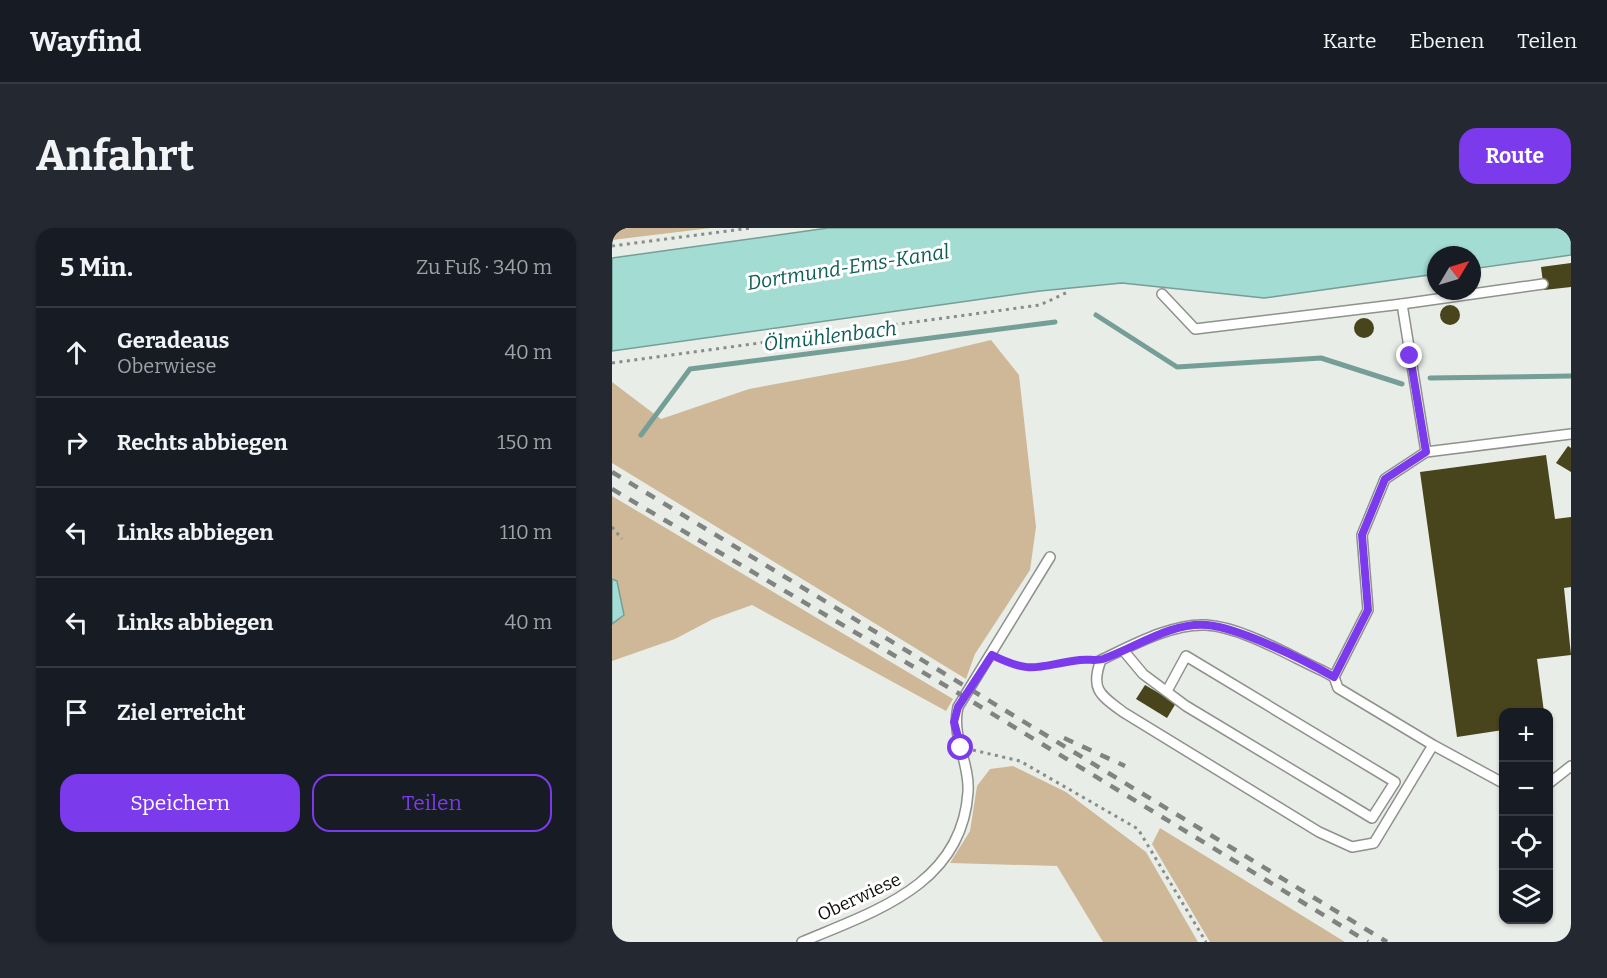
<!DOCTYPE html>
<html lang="de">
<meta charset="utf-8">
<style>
:root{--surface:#171b24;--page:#242831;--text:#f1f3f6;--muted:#9ea1a6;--line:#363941;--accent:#7c3aed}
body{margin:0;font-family:Bitter,serif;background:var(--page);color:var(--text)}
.controls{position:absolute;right:18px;bottom:18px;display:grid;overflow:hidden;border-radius:12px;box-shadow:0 2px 4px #0004}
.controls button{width:54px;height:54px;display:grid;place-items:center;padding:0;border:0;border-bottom:2px solid var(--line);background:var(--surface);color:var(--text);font:30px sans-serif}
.compass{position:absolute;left:815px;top:18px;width:54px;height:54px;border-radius:50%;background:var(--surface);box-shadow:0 2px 4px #0004;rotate:52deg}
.stop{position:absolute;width:18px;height:18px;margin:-14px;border:4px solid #7c3aed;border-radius:50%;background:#fff}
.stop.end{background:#7c3aed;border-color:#fff;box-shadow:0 2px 6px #0008}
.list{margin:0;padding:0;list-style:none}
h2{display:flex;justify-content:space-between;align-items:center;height:78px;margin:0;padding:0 24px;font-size:26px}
h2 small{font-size:20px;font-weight:400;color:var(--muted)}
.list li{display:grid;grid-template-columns:39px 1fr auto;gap:18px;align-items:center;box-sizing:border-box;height:90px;padding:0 24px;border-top:2px solid var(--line)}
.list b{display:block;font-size:22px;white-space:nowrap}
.list p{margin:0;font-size:20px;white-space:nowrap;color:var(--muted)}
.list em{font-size:20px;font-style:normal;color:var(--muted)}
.actions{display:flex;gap:12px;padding:18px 24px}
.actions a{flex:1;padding:14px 0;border:2px solid var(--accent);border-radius:18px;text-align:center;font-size:21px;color:var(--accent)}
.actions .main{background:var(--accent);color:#fff}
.icon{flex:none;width:33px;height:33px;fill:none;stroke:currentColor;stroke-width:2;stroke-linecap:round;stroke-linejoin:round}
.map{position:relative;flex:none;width:959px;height:714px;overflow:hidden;border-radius:18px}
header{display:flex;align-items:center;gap:36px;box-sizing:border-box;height:84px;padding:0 30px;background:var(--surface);border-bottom:2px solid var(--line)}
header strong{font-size:28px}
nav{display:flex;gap:33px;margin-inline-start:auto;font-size:21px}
.intro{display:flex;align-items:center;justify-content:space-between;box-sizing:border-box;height:144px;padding:0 36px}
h1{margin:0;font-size:42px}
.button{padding:15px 27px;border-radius:18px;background:var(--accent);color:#fff;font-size:21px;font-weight:700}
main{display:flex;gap:36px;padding:0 36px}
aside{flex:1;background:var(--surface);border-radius:18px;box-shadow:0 2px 4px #0004}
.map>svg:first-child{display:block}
.green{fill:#cfb897}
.water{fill:#a2dcd3;stroke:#759e97;stroke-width:1.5}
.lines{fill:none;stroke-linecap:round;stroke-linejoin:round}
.stream{stroke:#759e97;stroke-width:5}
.building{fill:#48441b}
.service-casing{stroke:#8e918c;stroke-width:12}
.path{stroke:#898c88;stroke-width:3;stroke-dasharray:3 4.5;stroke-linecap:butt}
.service{stroke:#fff;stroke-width:9}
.rail{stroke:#80837f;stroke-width:4.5;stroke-dasharray:10 10;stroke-linecap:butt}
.route{stroke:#7c3aed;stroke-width:8}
.labels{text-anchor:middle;stroke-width:6;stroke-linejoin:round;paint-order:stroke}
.street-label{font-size:18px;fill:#0b0c0a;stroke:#fff}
.water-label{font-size:20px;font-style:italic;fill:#0f5e55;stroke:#fff}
</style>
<header>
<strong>Wayfind</strong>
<nav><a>Karte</a><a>Ebenen</a><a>Teilen</a></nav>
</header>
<div class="intro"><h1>Anfahrt</h1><a class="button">Route</a></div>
<main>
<aside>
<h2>5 Min.<small>Zu Fuß · 340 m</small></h2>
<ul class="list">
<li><svg class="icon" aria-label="ahead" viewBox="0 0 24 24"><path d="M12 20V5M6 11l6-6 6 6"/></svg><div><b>Geradeaus</b><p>Oberwiese</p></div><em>40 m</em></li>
<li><svg class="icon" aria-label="right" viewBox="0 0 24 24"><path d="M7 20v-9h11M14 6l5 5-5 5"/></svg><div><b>Rechts abbiegen</b></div><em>150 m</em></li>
<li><svg class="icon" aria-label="left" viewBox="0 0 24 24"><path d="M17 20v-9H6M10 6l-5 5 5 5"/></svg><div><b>Links abbiegen</b></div><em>110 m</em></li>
<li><svg class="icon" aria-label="left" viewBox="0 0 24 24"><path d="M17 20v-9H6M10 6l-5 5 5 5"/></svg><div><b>Links abbiegen</b></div><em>40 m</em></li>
<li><svg class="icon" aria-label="arrive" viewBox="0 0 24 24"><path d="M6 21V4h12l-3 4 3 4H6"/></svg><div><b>Ziel erreicht</b></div></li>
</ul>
<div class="actions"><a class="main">Speichern</a><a>Teilen</a></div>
</aside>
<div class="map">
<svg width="959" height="714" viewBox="0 0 959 714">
<rect width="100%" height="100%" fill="#e9ede7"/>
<g class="green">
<path d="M0,0H99L0,12Z"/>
<path d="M379,112L407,147L424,299L418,342L363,426L354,451L0,235V154L49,191L137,161L295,132Z"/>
<path d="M0,268L341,471L334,483L140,377L101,391L63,411L0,433V396L12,387L5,354L0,351Z"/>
<path d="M401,538L454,564L534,624L586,714H491L445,638L338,635L358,603L365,558L378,541Z"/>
<path d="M548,600L733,714H598L540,616Z"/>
</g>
<g class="water">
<path d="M216,0H959V27L860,41V27H824V46L652,70L510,55L428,63L0,123V30Z"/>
<path d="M0,351L5,353L12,387L0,396Z"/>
</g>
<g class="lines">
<g class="stream">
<path d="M484,87L565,139L709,130L790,156"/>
<path d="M818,150L959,148"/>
<path d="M29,207L78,141L443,94"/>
</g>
</g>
<g class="building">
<path d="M959,35V59L932,62L929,39Z"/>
<circle cx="838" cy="87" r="10"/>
<circle cx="752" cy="100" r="10"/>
<path d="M956,218L959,220V244L944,235Z"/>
<path d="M934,227L943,291L959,289V359L952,360L959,427L925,431L932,484H891V502L845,509L808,244Z"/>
<path d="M533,457L564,475L555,490L524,471Z"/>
</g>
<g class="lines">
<defs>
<g id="service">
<path d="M550,66L583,101L790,76L931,56"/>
<path d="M790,76L814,224"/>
<path d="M511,422L531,446L574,478L760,590L783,554L574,428L555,463"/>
<path d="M722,449L756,382L750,307L773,251L814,224L959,206"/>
<path d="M821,517L762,615L740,619L707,604L511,484C488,467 478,461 489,432C519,418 560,395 594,397C630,399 678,428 711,443L722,449L726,460L821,517L891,555"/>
<path d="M936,556L959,538"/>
<path d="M190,714C263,683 350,657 356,564C358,535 339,508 346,479L438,329"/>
</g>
</defs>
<use href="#service" class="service-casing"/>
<g class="path">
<path d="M0,18L139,0"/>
<path d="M0,135L428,77L456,64"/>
<path d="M0,299L10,311"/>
<path d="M390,432L417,441L477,432"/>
<path d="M361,522L408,533L526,601L594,714"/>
</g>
<use href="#service" class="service"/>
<g class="rail">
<path d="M0,244L775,714"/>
<path d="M0,261L346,465L756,714"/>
<path d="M452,510L513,538"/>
</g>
</g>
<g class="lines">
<path class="route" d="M349,520L342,494L346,479L380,427C422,448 426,437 468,432C476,431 484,433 491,431C523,420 559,394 595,397C628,400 692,432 722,449L756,382L750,307L773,251L814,224L798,128"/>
</g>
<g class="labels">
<g class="street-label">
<text transform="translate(247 669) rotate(-25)" y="6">Oberwiese</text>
</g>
<g class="water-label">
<text transform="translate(236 39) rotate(-9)" y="7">Dortmund-Ems-Kanal</text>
<text transform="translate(218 108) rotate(-7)" y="7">Ölmühlenbach</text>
</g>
</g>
</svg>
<div class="controls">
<button>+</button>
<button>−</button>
<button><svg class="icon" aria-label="locate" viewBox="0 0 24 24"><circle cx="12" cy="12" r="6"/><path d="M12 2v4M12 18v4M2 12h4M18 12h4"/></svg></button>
<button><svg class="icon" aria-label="layers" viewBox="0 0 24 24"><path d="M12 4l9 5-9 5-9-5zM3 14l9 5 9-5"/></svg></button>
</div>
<svg class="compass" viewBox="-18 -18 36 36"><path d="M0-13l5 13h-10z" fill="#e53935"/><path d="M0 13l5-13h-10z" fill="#9ea1a6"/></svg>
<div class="stop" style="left:349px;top:520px"></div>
<div class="stop end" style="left:798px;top:128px"></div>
</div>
</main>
